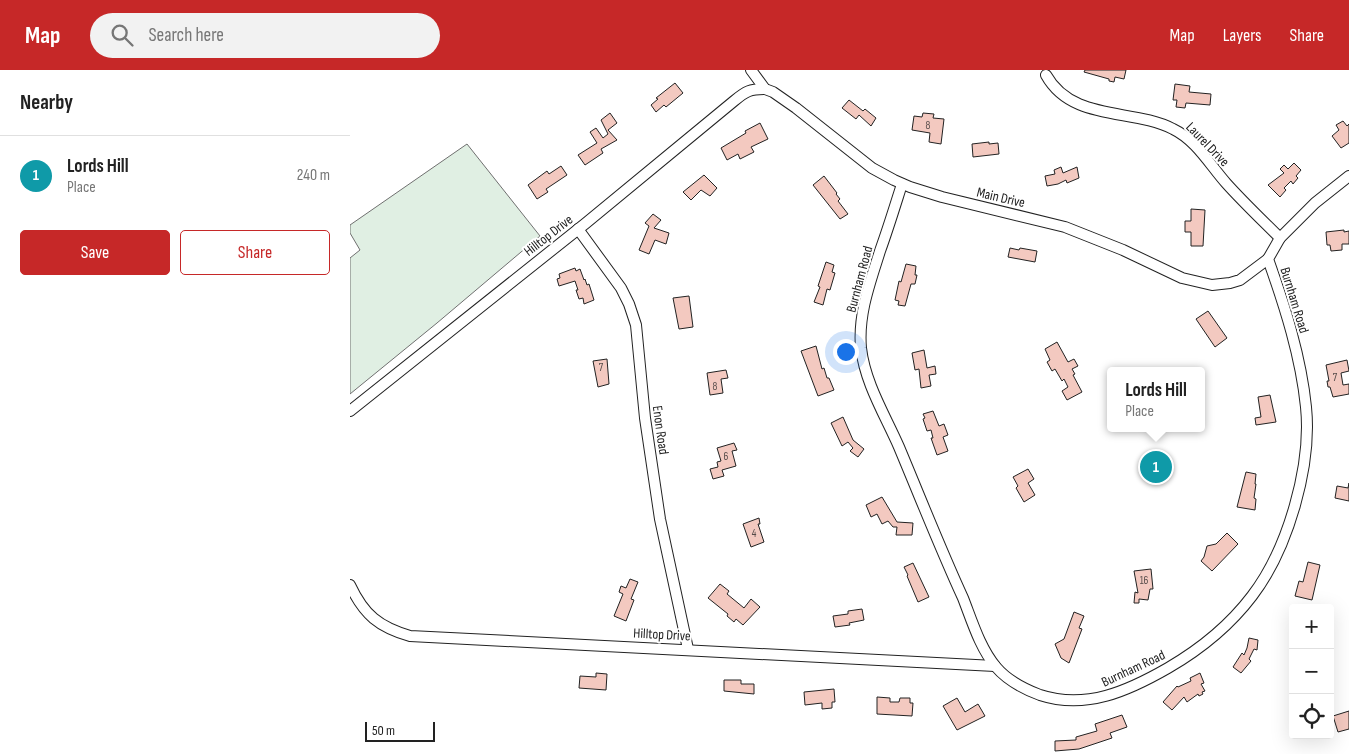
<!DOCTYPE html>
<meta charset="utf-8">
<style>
:root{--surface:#fff;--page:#f2f2f2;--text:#222;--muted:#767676;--line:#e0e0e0;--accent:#c62828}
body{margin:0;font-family:"Sofia Sans Condensed",sans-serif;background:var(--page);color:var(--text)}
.controls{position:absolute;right:15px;bottom:15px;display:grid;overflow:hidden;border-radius:5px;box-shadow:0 5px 20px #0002}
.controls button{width:45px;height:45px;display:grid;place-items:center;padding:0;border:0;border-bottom:1px solid var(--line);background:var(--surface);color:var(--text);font:25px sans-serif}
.scale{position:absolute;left:15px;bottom:12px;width:70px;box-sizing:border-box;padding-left:5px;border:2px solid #222;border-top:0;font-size:14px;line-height:18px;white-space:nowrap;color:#222;-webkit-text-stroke:4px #fff;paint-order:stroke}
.you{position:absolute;left:495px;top:281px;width:18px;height:18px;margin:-12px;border:4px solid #fff;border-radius:50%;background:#1a73e8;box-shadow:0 0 0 8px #1a73e833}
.badge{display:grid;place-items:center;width:32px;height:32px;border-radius:50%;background:var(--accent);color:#fff;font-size:16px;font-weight:700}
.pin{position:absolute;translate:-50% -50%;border:2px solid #fff;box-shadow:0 1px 5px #0006}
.popup{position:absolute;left:757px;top:297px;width:98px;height:65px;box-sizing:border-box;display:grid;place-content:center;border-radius:5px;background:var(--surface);filter:drop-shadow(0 1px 4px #0005);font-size:16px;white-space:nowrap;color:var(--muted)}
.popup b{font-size:19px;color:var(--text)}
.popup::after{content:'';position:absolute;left:50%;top:100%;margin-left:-10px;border:10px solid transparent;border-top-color:var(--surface)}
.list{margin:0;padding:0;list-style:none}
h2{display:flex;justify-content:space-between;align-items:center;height:65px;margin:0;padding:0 20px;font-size:21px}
h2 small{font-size:16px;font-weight:400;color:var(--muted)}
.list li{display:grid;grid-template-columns:32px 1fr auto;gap:15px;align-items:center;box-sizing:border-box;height:80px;padding:0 20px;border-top:1px solid var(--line)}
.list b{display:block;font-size:19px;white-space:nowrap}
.list p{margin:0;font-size:16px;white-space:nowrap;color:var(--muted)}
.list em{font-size:16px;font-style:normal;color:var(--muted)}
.actions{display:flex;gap:10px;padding:15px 20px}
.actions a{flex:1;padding:11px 0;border:1px solid var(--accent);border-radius:5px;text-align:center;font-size:18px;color:var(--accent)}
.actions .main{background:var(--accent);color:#fff}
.icon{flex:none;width:28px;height:28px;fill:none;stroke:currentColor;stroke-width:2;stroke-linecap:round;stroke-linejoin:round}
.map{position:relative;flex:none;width:999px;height:684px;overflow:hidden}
header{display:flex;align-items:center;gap:30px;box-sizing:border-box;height:70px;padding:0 25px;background:var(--accent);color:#fff}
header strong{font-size:24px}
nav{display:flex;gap:28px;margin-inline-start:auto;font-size:18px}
.search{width:350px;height:45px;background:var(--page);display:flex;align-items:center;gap:12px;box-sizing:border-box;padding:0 18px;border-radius:28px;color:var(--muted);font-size:19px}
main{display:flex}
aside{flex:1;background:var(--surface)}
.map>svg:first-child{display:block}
.green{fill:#e0efe3;stroke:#6f6f6f}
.building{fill:#f3c9c0;stroke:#222}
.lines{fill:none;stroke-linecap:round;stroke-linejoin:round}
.minor-casing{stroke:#222;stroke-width:12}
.minor{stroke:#fff;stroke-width:10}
.labels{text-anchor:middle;stroke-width:4;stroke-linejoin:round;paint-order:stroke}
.number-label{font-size:11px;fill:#564c4a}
.street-label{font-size:14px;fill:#222;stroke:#fff}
</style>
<header>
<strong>Map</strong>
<div class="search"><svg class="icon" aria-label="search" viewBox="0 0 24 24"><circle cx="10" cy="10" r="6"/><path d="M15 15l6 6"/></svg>Search here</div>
<nav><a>Map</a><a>Layers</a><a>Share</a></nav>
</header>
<main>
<aside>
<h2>Nearby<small></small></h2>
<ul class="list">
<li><span class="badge" style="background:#0f9aa8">1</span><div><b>Lords Hill</b><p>Place</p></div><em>240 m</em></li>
</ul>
<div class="actions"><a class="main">Save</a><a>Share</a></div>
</aside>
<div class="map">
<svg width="999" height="684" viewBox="0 0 999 684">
<rect width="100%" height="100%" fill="#fff"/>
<path class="green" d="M117,74L190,166L87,253L0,324V188L10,180L0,163V155Z"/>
<g class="building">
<path d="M735,0H776L774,9L765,7L764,12L759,11V9L734,2Z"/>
<path d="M325,13L333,23L316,37L314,35L306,42L301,35L308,29L306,28Z"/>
<path d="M825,14L840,16L839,22L861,24L860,35L836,33L835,38L826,37L827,30H823Z"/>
<path d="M499,30L513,41L515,39L526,48L521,56L509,45L506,49L492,38Z"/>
<path d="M260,43L267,53L258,60L267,70L251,79L253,83L235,95L228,85L247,73L240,62L246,58L253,68L258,64L251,50Z"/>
<path d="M573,43L584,44L583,48L594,49L591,74L579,72L580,63L562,60L564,46L572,47Z"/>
<path d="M993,51L997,56L999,54V73L991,78L982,66L989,60L986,55Z"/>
<path d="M410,53L418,69L401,77L404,82L390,89L388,84L377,90L371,78L396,63L395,61Z"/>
<path d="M639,72V74L648,73L649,84L623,87L622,74Z"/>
<path d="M944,93L951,100L946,106L948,108L943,114L941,111L934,118L936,120L930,127L918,115L934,103L930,99L934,95L938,99Z"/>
<path d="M211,96L217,105L196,119L198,122L187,129L178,115L197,101L199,104Z"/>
<path d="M711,97L713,103L727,97L729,108L717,113L716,110L708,114L697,116L695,106L705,104L704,100Z"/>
<path d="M354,105L367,118L360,126L351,120L341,130L333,122Z"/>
<path d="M474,106L487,123L486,124L490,129L488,131L498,144L490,149L463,115Z"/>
<path d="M841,139L855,140L853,176H841V162H835V151H841Z"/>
<path d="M303,144L311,150L304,158L319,163L316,174L305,170L299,184L289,180L299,156L295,153Z"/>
<path d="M994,160V162L999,161V174H992V180L981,181L980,175H977L976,162Z"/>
<path d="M660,178L669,180L670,178L687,181L685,192L658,187Z"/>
<path d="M476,192L484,195L482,202L485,203L480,220L477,219L473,235L464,232L470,217L468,216Z"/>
<path d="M556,194L566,196L565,205H567L565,214H561L555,236L548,235L549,231L545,230L549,211L551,212Z"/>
<path d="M225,198L226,201L230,199L234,210L235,209L237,215L239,214L244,230L234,234L233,228L229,229L226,220H228L225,211L209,216L207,209L210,208L209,204Z"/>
<path d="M339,226L343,257L329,259L323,228Z"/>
<path d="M858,241L877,268L865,277L846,249Z"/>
<path d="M707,272L718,292L724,289L728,296L722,299L725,304L723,305L732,322L717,330L712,321L718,317L714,309L712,311L705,299L702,301L697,292L700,290L695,279Z"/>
<path d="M466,276L472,299L474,298L477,308H479L484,320L468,326L451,281Z"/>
<path d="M574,280L577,298L585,296L586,304L579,305L581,316L571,318L569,299L565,300L562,283Z"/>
<path d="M257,289L259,314L248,317L243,291Z"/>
<path d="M997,290L999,301L991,303L993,315L999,314V324L983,327L980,317H978L977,311H979L976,295Z"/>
<path d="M376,300L378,308L371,309L373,323L360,325L357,303Z"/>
<path d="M920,325L926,352L906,355L905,348L911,347L908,327Z"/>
<path d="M583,341L589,356L594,354L598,365L593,367L598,381L587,385L581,368H583L581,360L577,361L573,349L575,348L573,344Z"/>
<path d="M493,347L503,370L514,379L508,387L500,381L503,378L498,372L492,376L481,353Z"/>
<path d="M384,373L387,380L382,381L386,396L372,400L374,406L363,409L360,399L368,397L367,392L371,391L367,378Z"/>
<path d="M678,399L684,409L678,413L685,425L674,432L666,418L668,416L663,407Z"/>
<path d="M896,402L906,404L905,414H906L904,428L906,429L905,440L887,437Z"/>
<path d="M999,413V431L985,428L987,416L998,418Z"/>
<path d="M532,427L547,452L563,453L562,465H546L547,457H543L538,451L532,454L527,444L521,447L516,435Z"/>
<path d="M409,448L410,454H408L414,472L401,477L393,454Z"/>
<path d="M877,463L888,474L862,501L851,491L854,487L857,476L866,474Z"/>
<path d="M958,492L970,495L962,530L945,526L949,511L953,512Z"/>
<path d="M563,493L579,527L568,532L557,506L558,505L554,497Z"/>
<path d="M801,499L803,519H800L798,530L789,529V533H784L785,522L788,523L784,501Z"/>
<path d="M280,509L288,512L281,529L284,530L276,551L264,546L273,524L269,522L271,516L276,518Z"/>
<path d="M370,514L379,521L377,524L394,538L401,529L410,537L393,555L386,549L384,552L377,546L378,544L358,528Z"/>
<path d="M512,539L514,550L499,553L500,555L485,557L483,546L498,544V541Z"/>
<path d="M724,542L734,546L729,558L732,559L719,593L711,588L705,574L714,569Z"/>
<path d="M899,568L908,570L907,580L904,579L899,589L901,591L891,603L883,597L892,583L894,585L897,578Z"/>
<path d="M246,603L257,604L256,620L229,618L230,606L246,607Z"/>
<path d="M850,603L854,613L851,614L855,621L852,622L853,624L849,626L848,624L837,632L834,627L822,640L813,632L827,616L828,617L841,611L840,608Z"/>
<path d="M374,610H391V614H404V624L374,621Z"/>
<path d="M484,619L485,632H482V638L472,639V633L455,635L454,622Z"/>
<path d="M527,627L540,628V632H549L550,628H560V633H563L562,646L527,644Z"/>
<path d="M607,628L615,642L628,634L635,646L607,660L593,636Z"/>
<path d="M999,641V659L988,662L983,646Z"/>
<path d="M772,645L777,657L760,663L762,668L729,679L705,681V671L726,670V667L747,661L745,654Z"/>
</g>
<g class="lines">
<defs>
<g id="minor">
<path d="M401,0L415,19L423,22L446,38L522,98L544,110L560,117L592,127L715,157L773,180L832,208L862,215L880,213L890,210L918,189"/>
<path d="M696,5C722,52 783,38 823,59C846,70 860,95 876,113C893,132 912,150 930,168"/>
<path d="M552,114C545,136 538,159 530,181C520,213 508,244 511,278C515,313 535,345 549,377C570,427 590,478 613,528C622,551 630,578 646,597C657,610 674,619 690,625C736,640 778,621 818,598C849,580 880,555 902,526C938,479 962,396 956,337C951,287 935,237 918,189L930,168L965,133L999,106"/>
<path d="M228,159L271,218L279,234L286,255L295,348L310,449L338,579"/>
<path d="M0,341L236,153L384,31C396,21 400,19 415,19"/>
<path d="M0,515C14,545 29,557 60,566L645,596"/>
</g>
</defs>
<use href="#minor" class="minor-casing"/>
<use href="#minor" class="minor"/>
</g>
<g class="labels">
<g class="number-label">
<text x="578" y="59">8</text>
<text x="251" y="301">7</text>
<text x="985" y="311">7</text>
<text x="365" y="320">8</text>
<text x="376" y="390">6</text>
<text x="404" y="467">4</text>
<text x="794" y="514">16</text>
</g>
<g class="street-label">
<text transform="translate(858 74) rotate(46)" y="5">Laurel Drive</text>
<text transform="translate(651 127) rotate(13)" y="5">Main Drive</text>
<text transform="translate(198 165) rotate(-38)" y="5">Hilltop Drive</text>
<text transform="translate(509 209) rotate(-75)" y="5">Burnham Road</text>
<text transform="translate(945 230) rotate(73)" y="5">Burnham Road</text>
<text transform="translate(311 360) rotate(82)" y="5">Enon Road</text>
<text transform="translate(312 564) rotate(3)" y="5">Hilltop Drive</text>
<text transform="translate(783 598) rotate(-25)" y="5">Burnham Road</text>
</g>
</g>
</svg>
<div class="controls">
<button>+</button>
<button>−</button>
<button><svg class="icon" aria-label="locate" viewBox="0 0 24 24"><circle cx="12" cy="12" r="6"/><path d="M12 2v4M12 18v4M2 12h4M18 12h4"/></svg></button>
</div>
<div class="scale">50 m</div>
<div class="you"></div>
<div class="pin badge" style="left:806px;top:397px;background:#0f9aa8">1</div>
<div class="popup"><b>Lords Hill</b>Place</div>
</div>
</main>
